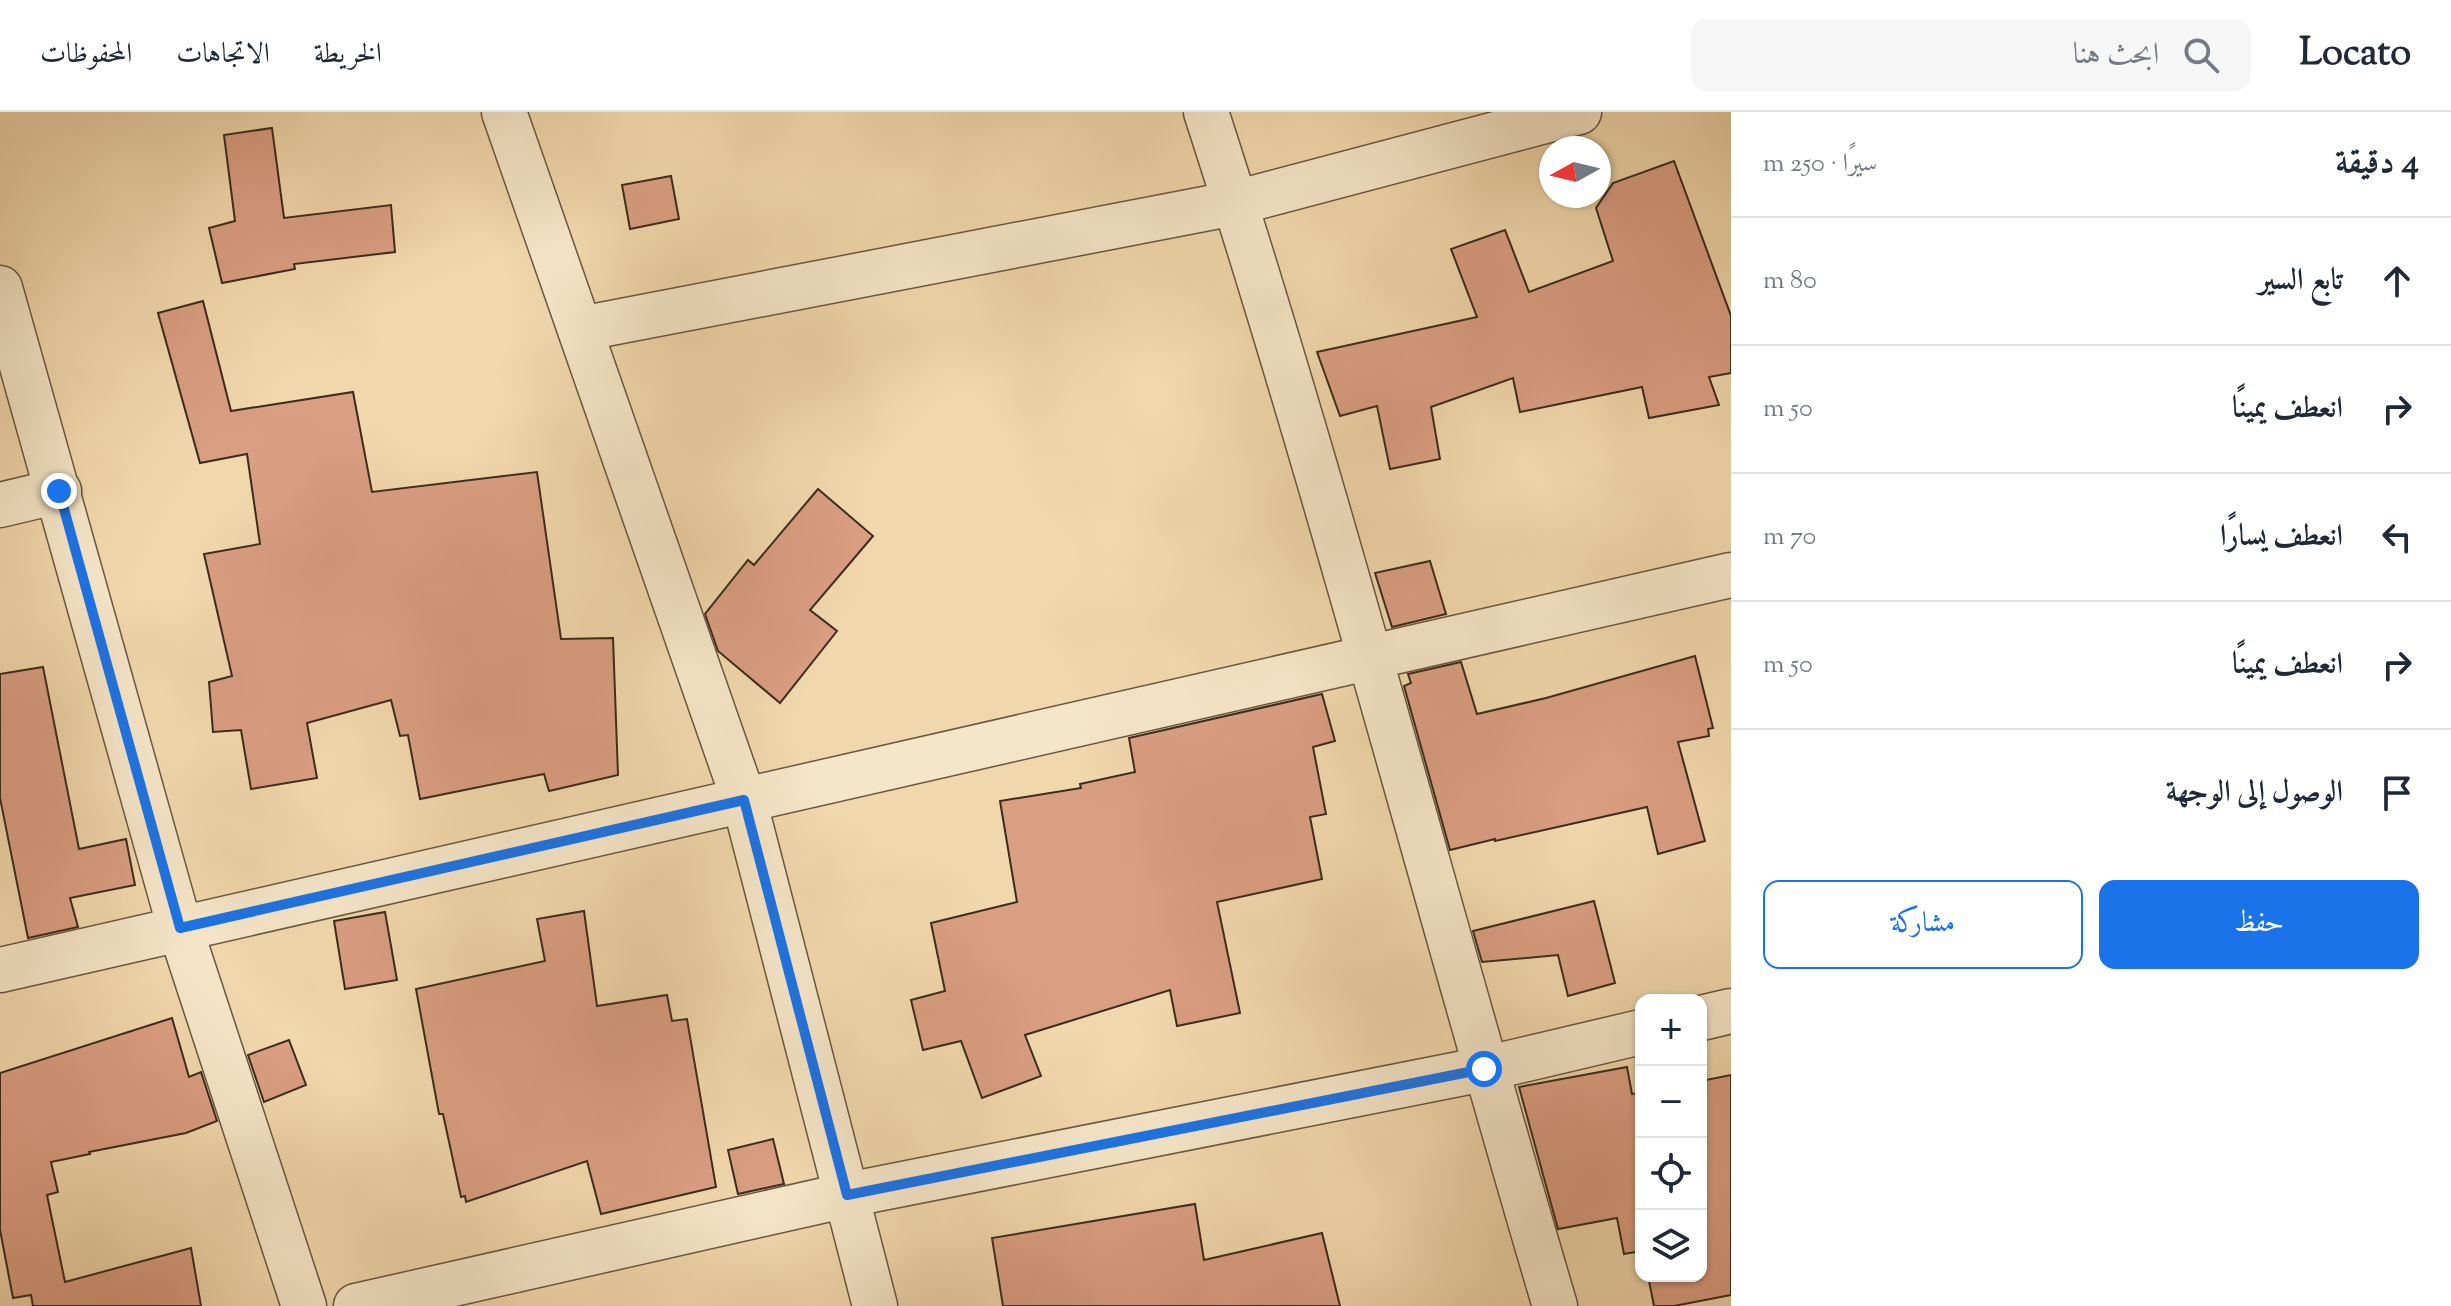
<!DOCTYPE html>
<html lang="ar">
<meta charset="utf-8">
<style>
:root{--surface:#fff;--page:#f6f6f7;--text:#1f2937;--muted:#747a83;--line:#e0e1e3;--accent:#1a73e8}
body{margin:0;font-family:"Sorts Mill Goudy",Amiri,serif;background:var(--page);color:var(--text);direction:rtl}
.controls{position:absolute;right:24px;bottom:24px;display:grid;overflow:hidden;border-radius:16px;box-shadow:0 2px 6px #0004}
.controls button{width:72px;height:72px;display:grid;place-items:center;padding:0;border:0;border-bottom:2px solid var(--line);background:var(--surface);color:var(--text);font:40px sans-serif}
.compass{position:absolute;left:1539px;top:24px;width:72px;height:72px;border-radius:50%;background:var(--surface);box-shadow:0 2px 6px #0004;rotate:262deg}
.stop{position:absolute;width:24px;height:24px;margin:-18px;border:6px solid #1a73e8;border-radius:50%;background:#fff}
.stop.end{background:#1a73e8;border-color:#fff;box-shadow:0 2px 8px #0008}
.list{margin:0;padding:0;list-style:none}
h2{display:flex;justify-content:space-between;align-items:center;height:104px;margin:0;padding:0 32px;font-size:34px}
h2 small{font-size:26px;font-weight:400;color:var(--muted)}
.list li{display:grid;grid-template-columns:52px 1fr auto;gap:24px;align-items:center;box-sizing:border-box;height:128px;padding:0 32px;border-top:2px solid var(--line)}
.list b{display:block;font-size:30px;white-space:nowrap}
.list em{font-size:26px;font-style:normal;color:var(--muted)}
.actions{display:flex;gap:16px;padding:24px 32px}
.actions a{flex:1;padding:18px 0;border:2px solid var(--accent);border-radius:16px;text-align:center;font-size:28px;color:var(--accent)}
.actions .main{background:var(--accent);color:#fff}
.icon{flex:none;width:44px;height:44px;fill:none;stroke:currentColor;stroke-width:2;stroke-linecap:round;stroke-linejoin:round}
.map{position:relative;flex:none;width:1731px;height:1194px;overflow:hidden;direction:ltr}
header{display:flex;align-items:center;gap:48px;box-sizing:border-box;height:112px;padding:0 40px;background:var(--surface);border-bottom:2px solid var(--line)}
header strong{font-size:38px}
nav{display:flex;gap:44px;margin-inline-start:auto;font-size:28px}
.search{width:560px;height:72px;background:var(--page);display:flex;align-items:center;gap:20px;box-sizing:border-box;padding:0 28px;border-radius:16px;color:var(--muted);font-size:30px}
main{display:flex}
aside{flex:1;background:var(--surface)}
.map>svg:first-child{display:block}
.building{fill:#da9e82;stroke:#3a2c1e;stroke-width:2}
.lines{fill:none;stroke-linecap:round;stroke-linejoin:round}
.minor-casing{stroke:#685742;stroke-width:47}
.minor{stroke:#f6e6c9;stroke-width:44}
.route{stroke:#1a73e8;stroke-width:10}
</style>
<header>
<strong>Locato</strong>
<div class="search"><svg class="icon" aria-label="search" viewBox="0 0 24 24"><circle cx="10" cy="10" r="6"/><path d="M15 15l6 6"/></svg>ابحث هنا</div>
<nav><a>الخريطة</a><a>الاتجاهات</a><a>المحفوظات</a></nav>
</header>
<main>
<aside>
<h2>4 دقيقة<small>سيرًا · 250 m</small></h2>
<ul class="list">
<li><svg class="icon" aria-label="ahead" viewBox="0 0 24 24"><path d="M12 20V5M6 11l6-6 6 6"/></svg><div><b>تابع السير</b></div><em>80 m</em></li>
<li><svg class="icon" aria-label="right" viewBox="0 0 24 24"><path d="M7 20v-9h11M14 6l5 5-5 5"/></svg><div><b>انعطف يمينًا</b></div><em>50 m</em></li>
<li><svg class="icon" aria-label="left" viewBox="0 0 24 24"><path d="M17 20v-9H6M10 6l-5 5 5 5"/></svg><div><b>انعطف يسارًا</b></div><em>70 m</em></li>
<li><svg class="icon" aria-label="right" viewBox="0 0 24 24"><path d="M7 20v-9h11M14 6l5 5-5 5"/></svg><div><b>انعطف يمينًا</b></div><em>50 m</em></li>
<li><svg class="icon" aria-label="arrive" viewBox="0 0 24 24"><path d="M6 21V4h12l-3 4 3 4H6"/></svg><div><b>الوصول إلى الوجهة</b></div></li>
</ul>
<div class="actions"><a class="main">حفظ</a><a>مشاركة</a></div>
</aside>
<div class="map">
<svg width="1731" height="1194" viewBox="0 0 1731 1194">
<rect width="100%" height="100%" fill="#f1d8ac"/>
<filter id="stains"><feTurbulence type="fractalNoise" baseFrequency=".0025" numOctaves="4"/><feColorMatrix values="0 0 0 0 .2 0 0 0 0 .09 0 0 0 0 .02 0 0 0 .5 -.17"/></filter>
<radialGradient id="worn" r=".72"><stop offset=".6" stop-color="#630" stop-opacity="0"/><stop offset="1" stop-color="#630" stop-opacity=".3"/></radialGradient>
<g class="building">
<path d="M272,16L284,106L391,93L395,140L294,152L295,157L222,171L209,116L235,109L224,23Z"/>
<path d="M1674,49L1731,204V261L1709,265L1719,293L1649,306L1642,275L1520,300L1513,266L1431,295L1440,347L1390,357L1377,294L1340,304L1317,240L1477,205L1451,137L1505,118L1529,180L1613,149L1596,96L1613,71Z"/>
<path d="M671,64L679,107L630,117L622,73Z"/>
<path d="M203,189L231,299L353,280L372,380L537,360L561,527L613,526L618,663L549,679L544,662L420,687L408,623L400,624L391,588L307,611L317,666L251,677L241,618L213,620L209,570L232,564L204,442L260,432L247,342L200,351L158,201Z"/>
<path d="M818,377L873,424L810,498L837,519L780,591L718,539L705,502L748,448L754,453Z"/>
<path d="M1430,449L1446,502L1392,515L1375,461Z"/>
<path d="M1695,544L1713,616L1708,617L1709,624L1678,630L1705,729L1658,742L1647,695L1495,729V727L1450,738L1404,574L1411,571L1408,562L1461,550L1477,602L1546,586Z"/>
<path d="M43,555L79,737L126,727L135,773L70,786L78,815L28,826L0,686V562Z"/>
<path d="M1322,582L1335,629L1313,635L1326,702L1310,705L1322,767L1217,790L1240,901L1177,914L1170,878L1025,923L1041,964L982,986L961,929L923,938L911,888L945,879L931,811L1017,790L1000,689L1081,676L1080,672L1135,660L1129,626Z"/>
<path d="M1594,789L1615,871L1568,884L1558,843L1482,850L1473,819Z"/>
<path d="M584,799L597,894L667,883L672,909L687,907L716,1075L601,1102L587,1049L466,1090L465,1084L461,1085L443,1002H439L416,877L545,849L537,807Z"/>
<path d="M385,800L397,868L345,877L334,809Z"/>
<path d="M172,906L189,965L201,960L217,1009L186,1021L89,1040L90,1042L51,1050L58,1080L47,1083L65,1170L191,1136L201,1194H33L31,1183L13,1186L0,1118V961Z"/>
<path d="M289,928L306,973L264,990L248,943Z"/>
<path d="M1627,955L1632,982L1641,981V1139L1624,1142L1617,1106L1558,1117L1519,975Z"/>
<path d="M1731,963V1183L1674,1194H1654L1648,1164H1701V969Z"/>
<path d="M773,1027L784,1072L738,1082L728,1038Z"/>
<path d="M1195,1092L1204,1148L1322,1121L1340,1194H1003L992,1126Z"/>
</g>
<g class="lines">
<defs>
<g id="minor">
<path d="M504,0L744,688L875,1194"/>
<path d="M1206,0C1334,394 1437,797 1555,1194"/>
<path d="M0,176L180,816L304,1194"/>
<path d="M580,217L1235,91L1579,0"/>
<path d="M0,393L59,379"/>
<path d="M0,858L1731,463"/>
<path d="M1701,906L1731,899"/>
<path d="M356,1194L847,1083L1484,957L1641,920"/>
</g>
</defs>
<use href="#minor" class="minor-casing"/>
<use href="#minor" class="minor"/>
</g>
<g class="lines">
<path class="route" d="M59,379L180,816L744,688L847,1083L1484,957"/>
</g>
<rect width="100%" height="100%" filter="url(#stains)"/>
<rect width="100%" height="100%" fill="url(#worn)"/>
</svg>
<div class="controls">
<button>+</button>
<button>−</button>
<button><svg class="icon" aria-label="locate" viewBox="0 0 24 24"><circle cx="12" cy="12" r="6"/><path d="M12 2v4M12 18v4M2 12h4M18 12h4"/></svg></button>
<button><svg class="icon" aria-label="layers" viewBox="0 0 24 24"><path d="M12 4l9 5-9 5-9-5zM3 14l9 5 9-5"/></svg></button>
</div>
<svg class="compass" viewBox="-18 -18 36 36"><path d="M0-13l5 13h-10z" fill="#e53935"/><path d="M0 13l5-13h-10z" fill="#747a83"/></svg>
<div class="stop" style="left:1484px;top:957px"></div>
<div class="stop end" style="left:59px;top:379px"></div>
</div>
</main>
